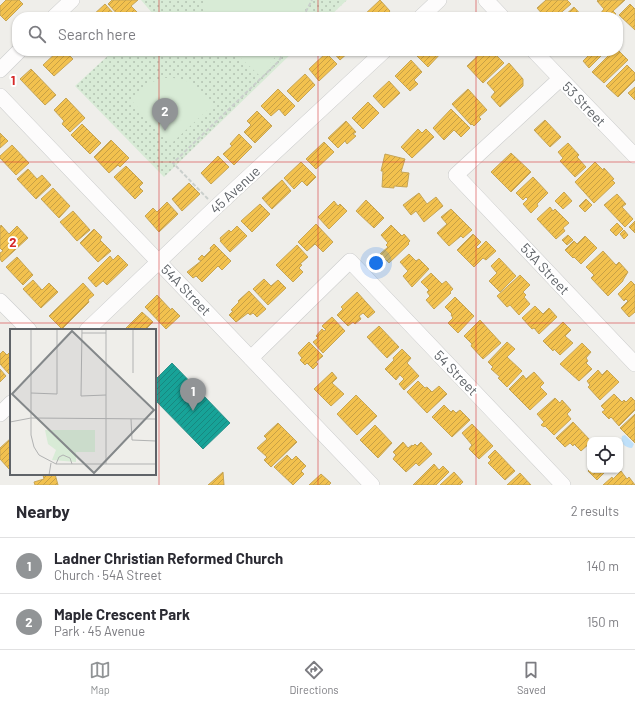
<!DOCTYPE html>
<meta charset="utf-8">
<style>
:root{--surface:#fff;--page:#f2f2f3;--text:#2b2b33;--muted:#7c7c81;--line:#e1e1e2;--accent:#919496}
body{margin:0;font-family:Barlow,sans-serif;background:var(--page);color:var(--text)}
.controls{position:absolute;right:12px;bottom:12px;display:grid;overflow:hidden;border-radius:8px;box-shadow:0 1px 3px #0004}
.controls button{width:36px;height:36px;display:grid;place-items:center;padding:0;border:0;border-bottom:1px solid var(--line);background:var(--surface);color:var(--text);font:20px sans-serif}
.you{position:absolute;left:376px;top:263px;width:14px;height:14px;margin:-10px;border:3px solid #fff;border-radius:50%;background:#1a73e8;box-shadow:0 0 0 6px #1a73e833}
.badge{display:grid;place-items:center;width:26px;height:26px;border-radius:50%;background:var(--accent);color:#fff;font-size:13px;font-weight:700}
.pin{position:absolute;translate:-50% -33px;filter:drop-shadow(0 1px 2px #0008)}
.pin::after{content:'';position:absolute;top:21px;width:14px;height:12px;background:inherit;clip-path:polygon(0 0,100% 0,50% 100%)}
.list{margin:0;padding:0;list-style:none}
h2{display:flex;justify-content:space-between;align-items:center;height:52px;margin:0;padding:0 16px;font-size:17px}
h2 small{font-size:13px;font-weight:400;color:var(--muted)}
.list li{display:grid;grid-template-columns:26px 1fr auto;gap:12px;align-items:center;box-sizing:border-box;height:56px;padding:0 16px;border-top:1px solid var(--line)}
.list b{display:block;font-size:15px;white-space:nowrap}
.list p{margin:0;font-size:13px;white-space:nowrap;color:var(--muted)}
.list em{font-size:13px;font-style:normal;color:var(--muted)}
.icon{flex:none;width:22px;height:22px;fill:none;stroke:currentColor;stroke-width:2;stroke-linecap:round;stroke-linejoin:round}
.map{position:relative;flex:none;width:635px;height:485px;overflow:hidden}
.search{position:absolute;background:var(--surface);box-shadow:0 1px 3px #0004;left:12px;right:12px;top:12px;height:44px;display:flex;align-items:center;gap:10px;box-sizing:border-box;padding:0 14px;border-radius:16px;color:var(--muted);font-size:15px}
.sheet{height:164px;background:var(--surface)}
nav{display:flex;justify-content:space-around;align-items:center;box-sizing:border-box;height:56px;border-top:1px solid var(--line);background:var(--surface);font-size:11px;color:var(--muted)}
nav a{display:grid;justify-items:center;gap:2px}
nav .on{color:var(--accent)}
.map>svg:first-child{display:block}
.park{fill:url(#park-dots)}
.garden{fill:#d8ebd6}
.water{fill:#bfe0f9}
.homes{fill:url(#homes-hatch);stroke:#c6a556}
.public{fill:url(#public-hatch);stroke:#2d908a}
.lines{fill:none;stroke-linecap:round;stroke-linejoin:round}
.minor-casing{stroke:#cbcccc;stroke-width:16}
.path{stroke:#cacfcc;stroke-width:2;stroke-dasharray:4 2;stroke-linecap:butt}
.minor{stroke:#fdfcfc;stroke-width:15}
.grid{fill:none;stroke:#d62828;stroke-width:1;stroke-opacity:0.55}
.labels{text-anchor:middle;stroke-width:4;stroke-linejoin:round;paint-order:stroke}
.street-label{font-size:14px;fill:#5f6368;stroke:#fff}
.inset-road{fill:none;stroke:#b1b2b2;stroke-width:1}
.view{fill:#84888a;fill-opacity:0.15;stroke:#84888a;stroke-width:2}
.inset-edge{fill:none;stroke:#5f6368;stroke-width:2}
.grid-label{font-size:13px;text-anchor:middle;font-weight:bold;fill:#d62828;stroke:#fff;stroke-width:4;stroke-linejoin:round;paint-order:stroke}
</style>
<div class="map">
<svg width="635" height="485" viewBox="0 0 635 485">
<defs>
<pattern id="park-dots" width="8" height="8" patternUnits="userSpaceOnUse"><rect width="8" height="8" fill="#d8ebd6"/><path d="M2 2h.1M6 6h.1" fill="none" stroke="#b2c2b1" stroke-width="1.8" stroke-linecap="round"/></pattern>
<pattern id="homes-hatch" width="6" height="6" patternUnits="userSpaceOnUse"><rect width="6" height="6" fill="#f2c14e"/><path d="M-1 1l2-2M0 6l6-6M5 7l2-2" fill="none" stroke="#c7a045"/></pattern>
<pattern id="public-hatch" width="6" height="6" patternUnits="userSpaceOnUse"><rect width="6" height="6" fill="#17a398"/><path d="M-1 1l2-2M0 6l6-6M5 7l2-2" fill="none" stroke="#188880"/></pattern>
</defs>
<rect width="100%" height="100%" fill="#efeeea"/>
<g class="park">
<path d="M141,0H347L329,17H150L153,14Z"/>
<path d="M113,51H294L164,177L75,86Z"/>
</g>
<g class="garden">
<path d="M203,0H309L299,17H206Z"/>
<path d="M233,51H280L269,65L260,76Z"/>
<path d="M165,78C191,77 197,87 213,105L173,142H169L131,100C141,90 150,80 165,78Z"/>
</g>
<path class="water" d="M625,435L634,444L632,448C625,448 620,443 622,436Z"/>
<g class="homes">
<path d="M6,0H19L23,4L6,21L0,15V6Z"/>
<path d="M112,0H138L131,6L139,14L136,17H120L108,4Z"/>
<path d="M380,0L390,11L385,17H362Z"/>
<path d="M546,0H567L571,4L556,17H545L537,8Z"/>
<path d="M598,0H625L613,11L616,14L612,17H603L600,14L604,9L597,1Z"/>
<path d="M105,4L115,15L113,17H91Z"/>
<path d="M630,4L635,9V30L619,15Z"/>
<path d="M574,7L583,17H563Z"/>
<path d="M618,50L628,60L604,83L592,72L613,51Z"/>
<path d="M58,51H65L73,59L54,76L43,65Z"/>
<path d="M332,51H350L340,60Z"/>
<path d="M421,51H443L428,67L416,55Z"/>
<path d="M483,51H486L490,55L492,53L495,56L496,55L504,63L483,83L467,66Z"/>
<path d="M585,51H606L589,68L583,61L588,56Z"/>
<path d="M326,53L337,64L319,81L309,69Z"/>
<path d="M411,60L422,72L414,80L418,84L410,91L395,76Z"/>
<path d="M509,63L523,79V86L500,107L491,97L495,92L487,83Z"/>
<path d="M627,65L635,73V80L618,97L606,86Z"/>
<path d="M31,69L56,95L45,105L20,79Z"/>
<path d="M305,74L315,85L298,102L287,91Z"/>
<path d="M389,81L400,93L384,108L373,96Z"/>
<path d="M635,87V100L628,93Z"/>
<path d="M278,89L295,106L285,116L279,109L271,116L261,106Z"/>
<path d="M468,89L487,110L479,117L481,119L474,126L472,124L471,125L452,104Z"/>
<path d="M66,98L85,118L70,132L62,124L64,121L54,110Z"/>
<path d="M368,102L379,113L363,129L352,118Z"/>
<path d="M451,109L470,128L461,137L454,130L444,140L433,128Z"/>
<path d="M257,111L272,126L255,143L244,132L251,125L247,121Z"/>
<path d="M545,120L561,137L550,147L534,130Z"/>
<path d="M346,121L356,132L353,134L356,136L347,144L345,141L338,148L328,138Z"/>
<path d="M82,124L101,143L90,154L71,135Z"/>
<path d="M418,129L422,133L426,129L434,137L412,158L401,147Z"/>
<path d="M0,133L8,141L0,148Z"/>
<path d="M239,134L252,147L234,165L223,154L232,146L230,144Z"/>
<path d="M111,140L129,158L120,167L118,165L109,173L94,157Z"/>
<path d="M324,142L334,152L316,169L306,159Z"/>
<path d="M568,143L579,155L577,157L586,167L575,177L560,161L563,158L558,152Z"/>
<path d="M12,145L29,163L16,175L0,158V156Z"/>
<path d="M511,153L531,172L511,192L491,172Z"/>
<path d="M385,154L405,159L401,172L409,173L407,187L394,186V188L382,187L383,171H381Z"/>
<path d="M218,156L229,167L211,184L201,173Z"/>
<path d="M301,162L316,177L307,186L302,181L294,189L284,178Z"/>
<path d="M595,162L603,170L604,168L614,179L612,180L615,183L594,203L575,182Z"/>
<path d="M126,166L143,183L139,187L143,191L135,199L114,177Z"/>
<path d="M28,169L37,179L42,175L51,185L36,199L17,179Z"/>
<path d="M533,177L548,193L537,204L538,206L531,213L523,204L528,199L526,197L523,200L516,193Z"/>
<path d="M282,180L291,191L272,209L262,198Z"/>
<path d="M189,183L200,194L182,211L172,199Z"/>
<path d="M53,188L70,206L59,218L41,199Z"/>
<path d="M564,192L572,201L563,209L555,201Z"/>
<path d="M419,193L427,204L436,197L443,206L424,222L416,211L411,215L403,205Z"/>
<path d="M617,194L626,204L622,207L633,219L625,227L604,205Z"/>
<path d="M586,199L592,205L585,212L579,206Z"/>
<path d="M366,200L384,218L374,228L356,211Z"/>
<path d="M334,201L338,206L340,204L347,211L329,229L318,217Z"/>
<path d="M167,202L178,214L159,232L145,216L153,208L157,212Z"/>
<path d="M260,204L270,214L252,232L241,221Z"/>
<path d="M550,207L553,211L555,209L569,223L563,228L565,231L556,239L537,219Z"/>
<path d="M451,209L472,230L463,238L461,236L449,246L437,233L447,224L441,217Z"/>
<path d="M73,211L90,230L77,241L60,222Z"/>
<path d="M635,221V233L629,227Z"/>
<path d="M617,223L623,229L616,236L610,230Z"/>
<path d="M316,224L333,242L323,252L315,244L307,251L298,242Z"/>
<path d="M1,225L9,234L17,226L28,238L2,262L0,259V253L3,251L0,248V227Z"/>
<path d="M391,225L402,236L404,234L410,241L408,243L409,244L389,263L380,254L388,247L386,245L388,243L381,235Z"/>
<path d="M237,226L247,236L230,252L220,241L221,240L220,238L229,230L231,232Z"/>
<path d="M94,229L102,237L100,240L111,251L98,262L80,243Z"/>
<path d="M624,230L628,235L624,239L620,234Z"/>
<path d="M473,234L481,242L476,247L478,249L486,241L496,251L486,260L483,258L474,267L457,250Z"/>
<path d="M568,235L573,240L567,245L562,240Z"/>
<path d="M585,236L597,248L581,264L574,257L573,258L565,250L574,241L577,244Z"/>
<path d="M214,244L231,261L222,270L218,266L202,282L196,276L193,278L187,272L201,261L198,259L202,255L204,257L211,250L210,248Z"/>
<path d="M297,245L308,257L300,264L302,265L299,268L303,272L293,282L276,265Z"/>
<path d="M603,251L616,265L619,262L628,272L623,280V281L608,296L591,278L594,275L586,267Z"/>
<path d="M409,254L416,261L419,259L429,269L412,287L403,276L408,271L400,262Z"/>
<path d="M118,255L128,265L107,285L103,281L96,287L88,278L110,256L113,260Z"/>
<path d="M17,257L33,275L23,285L6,267Z"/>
<path d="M499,258L516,276L500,292L489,281L497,273L491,266Z"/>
<path d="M431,273L442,284L446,281L453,289L450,292L451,293L434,309L426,300L430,296L427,292L429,290L421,282Z"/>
<path d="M520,275L530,285L523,292L526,295L524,297L530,304L519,315L510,305L507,307L497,296Z"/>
<path d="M264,279L271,286L278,280L286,288L268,305L253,289Z"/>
<path d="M33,280L42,290L49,283L58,292L41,308L23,289Z"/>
<path d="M631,281L635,285V312L629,317L621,308L628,301L626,299L624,301L618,294Z"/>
<path d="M83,283L94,295L88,300L89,302L62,329L49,316Z"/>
<path d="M249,291L266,309L257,317L253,313L250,315L248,313L236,322L229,315L233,311L231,310L239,302L238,301Z"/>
<path d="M357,292L375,312L368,318L363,313L359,316L361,319L355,324L353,322L348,326L337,315L343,309L341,307Z"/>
<path d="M157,295L171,310L172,308L180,316L166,329L145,307Z"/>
<path d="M455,297L474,316L458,333L448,323L453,318L451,315L452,314L445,307Z"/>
<path d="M535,306L543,314L549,308L557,317L539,334L534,328L532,329L522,318Z"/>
<path d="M142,312L153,322L145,330H124Z"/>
<path d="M332,317L345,331L323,353L313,342L318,338L316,336L322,329L324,331L326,330L322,326Z"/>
<path d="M480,320L501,343L483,359L471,346L472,344L464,336Z"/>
<path d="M563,322L571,330L565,336L573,343L560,355L554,349L553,351L543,341Z"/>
<path d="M379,326L399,347L387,358L367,337Z"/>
<path d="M309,342L323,356L316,362L318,364L313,369L307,363L305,365L300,360L302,358L298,353Z"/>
<path d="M507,342L515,349L507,357L522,371L507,387L498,378L500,377L491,369L493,367L488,362Z"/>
<path d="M582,343L591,352L586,358L588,361L586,363L592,369L579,381L560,364Z"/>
<path d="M402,349L411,358L407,363L419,376L404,390L399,384L404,379L400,375L396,380L385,369L394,360L393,358Z"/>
<path d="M3,351L7,355L11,351V372L9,374L0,364V354Z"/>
<path d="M0,369L6,376L0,382Z"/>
<path d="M598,370L602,375L607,370L619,382L600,400L588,387L590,385L587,381Z"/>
<path d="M332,372L337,378L332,383L344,394L331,406L314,389Z"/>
<path d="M534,372L544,383L540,387L547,394L530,410L509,389L523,375L526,379Z"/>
<path d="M418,381L425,388L427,387L432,392L439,386L447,394L427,413L407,392Z"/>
<path d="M614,394L622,402L624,400L626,402L631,397L635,401V410L619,426L611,417L609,419L602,412L605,410L601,406Z"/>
<path d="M356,395L377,416L357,435L337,414Z"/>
<path d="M555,398L560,403L562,400L571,410L567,414L571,419L554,435L545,426L544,427L541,425L544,422L537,414Z"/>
<path d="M444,405L451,412L453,410L456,413L460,410L470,420L452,437L432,417Z"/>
<path d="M635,414V443L620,428Z"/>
<path d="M573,422L590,440V443L581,451L574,444L573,446L570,443L565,447L556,438Z"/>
<path d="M278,423L297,442L271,467L264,460L267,457L257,448L267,439L264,436Z"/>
<path d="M472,424L493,446L479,459L469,449L472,445L462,433Z"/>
<path d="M375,425L392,443L378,458L360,440Z"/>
<path d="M11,438V467L9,469L0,459V448Z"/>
<path d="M403,442L408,448L412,445L413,446L415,444L417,446L421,442L432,454L419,466L416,463L406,472L393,459L396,455L393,452Z"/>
<path d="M495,450L515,471L505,480L488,463L491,460L488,457Z"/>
<path d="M287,455L292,460L296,456L306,466L301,471L304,474L293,485L274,467Z"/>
<path d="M434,464L439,470L443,466L449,472L436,485H413Z"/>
<path d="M590,469V470H607L597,480L588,471Z"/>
<path d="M621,471L627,479L629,477L635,485H603L612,477L613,479Z"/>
<path d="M223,472L224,485H208Z"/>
<path d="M454,472L463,482L460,485H440Z"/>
<path d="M520,473L531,485H507Z"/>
<path d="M48,474H55L58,485H35L34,482L44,479L43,475Z"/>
<path d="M321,474L331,483L329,485H309Z"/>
</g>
<path class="public" d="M172,363L230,423L203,449L155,400V380Z"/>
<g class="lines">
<defs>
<g id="minor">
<path d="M486,0L502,17"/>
<path d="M54,17L72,0"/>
<path d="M421,17L439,0"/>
<path d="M534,51L635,156"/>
<path d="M0,70L19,51"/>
<path d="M560,79L456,175L635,364"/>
<path d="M0,96L372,485"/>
<path d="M0,301L29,330"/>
<path d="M87,330L216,207L384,51"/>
<path d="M251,358L350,261L563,485"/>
<path d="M0,414L11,403"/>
</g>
</defs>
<use href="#minor" class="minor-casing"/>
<g class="path">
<path d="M303,17L312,0"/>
<path d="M208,199L173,163L279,61L284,51"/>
</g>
<use href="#minor" class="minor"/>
</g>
<path class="grid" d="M159,0V17M318,0V17M476,0V17M159,51V485M318,51V485M476,51V485M0,162H635M0,323H635"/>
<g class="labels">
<g class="street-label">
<text transform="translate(584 104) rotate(46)" y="5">53 Street</text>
<text transform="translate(235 190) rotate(-43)" y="5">45 Avenue</text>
<text transform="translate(545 269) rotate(47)" y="5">53A Street</text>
<text transform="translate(186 290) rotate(46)" y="5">54A Street</text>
<text transform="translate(456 373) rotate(46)" y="5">54 Street</text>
</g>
</g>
<g transform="translate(10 329)">
<rect width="146" height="146" fill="#efeeea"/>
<path d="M35,101H85V123H66V133L42,131L46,121L38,115Z" fill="#d8ebd6"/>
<path d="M60,102L59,116L48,123L43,106ZM69.5 109a5.5 5.5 0 1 1 11 0a5.5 5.5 0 1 1-11 0Z" fill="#d8ebd6"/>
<path class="inset-road" d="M21,0V106L24,118L29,126L46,135H146M72,0L71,67L96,66M146,0V52M72,4H96M123,44V0M21,64L47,65V0M121,90L122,111L146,112M0,93L21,89L146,90M46,135L49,128L53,126L60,129L62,135M96,135V0M39,146L41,134"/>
<path class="view" d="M62,2L144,81L84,144L2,65Z"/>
<rect width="146" height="146" class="inset-edge"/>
</g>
<g class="grid-label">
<text x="13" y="85">1</text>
<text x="13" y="247">2</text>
</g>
</svg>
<div class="controls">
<button><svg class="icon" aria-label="locate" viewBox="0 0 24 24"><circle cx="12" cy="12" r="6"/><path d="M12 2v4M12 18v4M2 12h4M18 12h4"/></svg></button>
</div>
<div class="you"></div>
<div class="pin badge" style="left:193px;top:411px">1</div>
<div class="pin badge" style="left:165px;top:131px">2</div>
<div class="search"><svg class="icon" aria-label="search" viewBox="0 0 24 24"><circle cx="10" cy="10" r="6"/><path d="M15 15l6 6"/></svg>Search here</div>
</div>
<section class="sheet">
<h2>Nearby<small>2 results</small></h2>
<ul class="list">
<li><span class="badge">1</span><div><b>Ladner Christian Reformed Church</b><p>Church · 54A Street</p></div><em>140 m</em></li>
<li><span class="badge">2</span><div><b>Maple Crescent Park</b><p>Park · 45 Avenue</p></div><em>150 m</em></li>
</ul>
</section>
<nav>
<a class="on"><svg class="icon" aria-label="map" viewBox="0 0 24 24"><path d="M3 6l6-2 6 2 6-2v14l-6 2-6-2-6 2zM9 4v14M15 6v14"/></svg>Map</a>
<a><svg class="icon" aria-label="directions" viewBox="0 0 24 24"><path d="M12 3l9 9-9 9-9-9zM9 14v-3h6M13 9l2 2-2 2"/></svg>Directions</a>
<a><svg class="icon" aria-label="saved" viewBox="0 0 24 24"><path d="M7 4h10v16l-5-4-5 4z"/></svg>Saved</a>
</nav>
